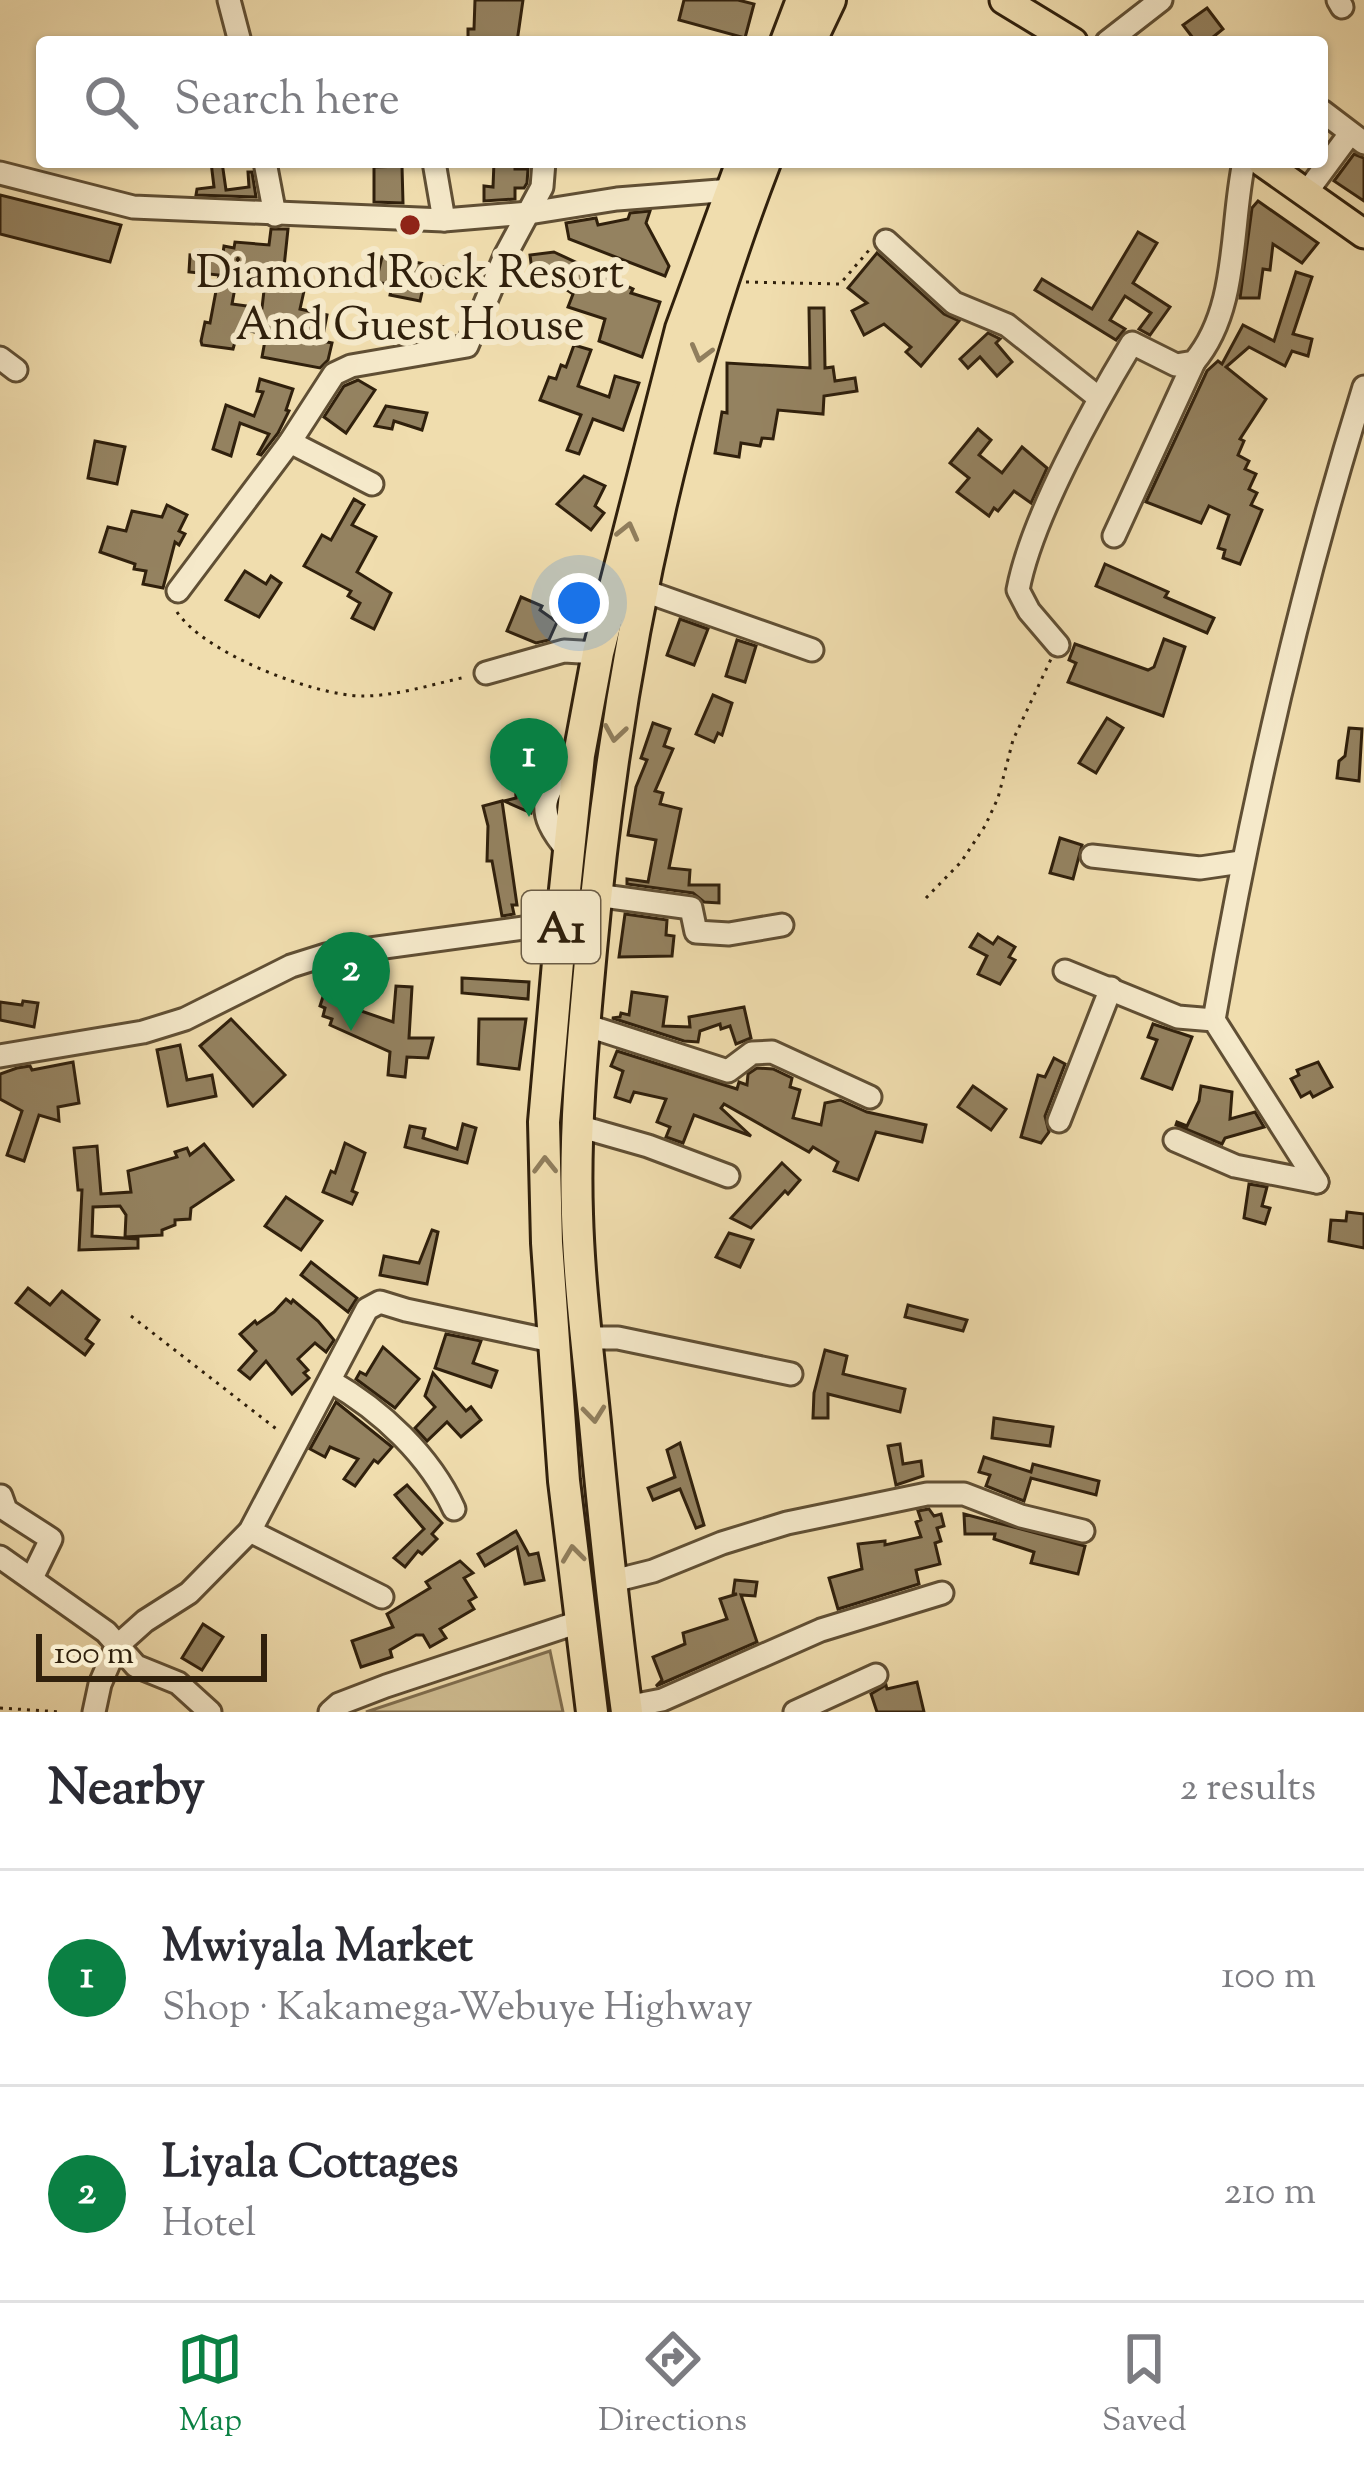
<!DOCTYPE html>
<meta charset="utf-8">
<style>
:root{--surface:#fff;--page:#f2f2f3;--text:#2b2b33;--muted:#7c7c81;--line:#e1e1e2;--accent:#0b8043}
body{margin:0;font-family:"Sorts Mill Goudy",serif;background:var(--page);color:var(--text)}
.scale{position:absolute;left:36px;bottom:30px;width:231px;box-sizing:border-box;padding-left:12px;border:6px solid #30200c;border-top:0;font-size:33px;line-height:42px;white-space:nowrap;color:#30200c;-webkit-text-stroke:9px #f5e9ca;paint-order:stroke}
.you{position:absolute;left:579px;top:603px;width:42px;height:42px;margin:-30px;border:9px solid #fff;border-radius:50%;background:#1a73e8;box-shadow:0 0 0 18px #1a73e833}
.badge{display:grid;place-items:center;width:78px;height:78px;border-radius:50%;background:var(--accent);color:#fff;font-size:39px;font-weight:700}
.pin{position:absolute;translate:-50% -99px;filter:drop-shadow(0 3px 6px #0008)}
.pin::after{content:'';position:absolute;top:63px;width:42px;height:36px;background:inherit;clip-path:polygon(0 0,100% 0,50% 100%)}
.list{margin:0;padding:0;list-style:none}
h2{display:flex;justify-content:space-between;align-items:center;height:156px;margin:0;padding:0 48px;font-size:51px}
h2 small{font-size:39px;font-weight:400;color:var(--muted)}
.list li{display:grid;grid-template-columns:78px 1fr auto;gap:36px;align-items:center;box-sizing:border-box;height:216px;padding:0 48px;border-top:3px solid var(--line)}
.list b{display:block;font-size:45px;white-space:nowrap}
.list p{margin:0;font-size:39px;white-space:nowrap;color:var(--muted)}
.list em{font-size:39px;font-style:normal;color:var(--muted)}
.icon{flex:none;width:66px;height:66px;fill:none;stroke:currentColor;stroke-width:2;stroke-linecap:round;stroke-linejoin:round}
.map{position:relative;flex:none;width:1364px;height:1712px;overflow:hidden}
.search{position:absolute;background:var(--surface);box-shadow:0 3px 9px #0004;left:36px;right:36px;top:36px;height:132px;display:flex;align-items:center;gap:30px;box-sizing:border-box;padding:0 42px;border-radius:12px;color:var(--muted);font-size:45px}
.sheet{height:588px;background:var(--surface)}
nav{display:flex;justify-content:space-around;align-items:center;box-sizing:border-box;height:168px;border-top:3px solid var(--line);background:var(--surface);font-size:33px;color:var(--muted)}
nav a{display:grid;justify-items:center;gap:6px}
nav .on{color:var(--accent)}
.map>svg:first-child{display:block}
.green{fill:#cfbd92;stroke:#806e4f;stroke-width:3}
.building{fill:#948260;stroke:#30200c;stroke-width:3;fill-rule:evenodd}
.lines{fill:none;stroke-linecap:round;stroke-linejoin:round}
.minor-casing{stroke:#604f34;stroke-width:27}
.major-casing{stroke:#30200c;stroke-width:33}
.highway-casing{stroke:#30200c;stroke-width:36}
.path{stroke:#30200c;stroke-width:3;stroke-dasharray:3 6;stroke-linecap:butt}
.minor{stroke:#f5e9ca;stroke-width:21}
.major{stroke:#f0ddae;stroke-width:27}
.highway{stroke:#f0ddae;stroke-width:30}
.oneway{stroke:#907e5d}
.poi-dot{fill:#8f2418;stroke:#f5e9ca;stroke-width:4.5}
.labels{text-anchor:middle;stroke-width:12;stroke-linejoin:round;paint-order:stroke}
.shield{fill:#f5e9ca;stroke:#6b5c45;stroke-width:3}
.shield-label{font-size:42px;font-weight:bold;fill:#30200c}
.poi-label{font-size:45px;fill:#30200c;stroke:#f5e9ca}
</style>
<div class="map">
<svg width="1364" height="1712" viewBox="0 0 1364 1712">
<rect width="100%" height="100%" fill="#f0ddae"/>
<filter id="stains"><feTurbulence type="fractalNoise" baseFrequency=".00167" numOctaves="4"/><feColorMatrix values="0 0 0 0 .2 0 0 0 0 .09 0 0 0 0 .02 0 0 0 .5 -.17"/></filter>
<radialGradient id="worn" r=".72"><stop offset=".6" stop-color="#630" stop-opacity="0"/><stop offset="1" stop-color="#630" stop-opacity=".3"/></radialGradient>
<path class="green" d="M550,1651L563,1712H366Z"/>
<g class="building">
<path d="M475,0H523L517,42H468V29H474Z"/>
<path d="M684,0H738L754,4L745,38L679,20Z"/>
<path d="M1207,8L1223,29L1207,42H1196L1183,25Z"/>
<path d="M1354,154L1364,158V201L1334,181Z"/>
<path d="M211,162H222L226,190L249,187L248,172H252L256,197L196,195L197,189L214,187Z"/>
<path d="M494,162H515V169H528L527,183L524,188H515V199L484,201V186L493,187Z"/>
<path d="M402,166L403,203L374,202V167Z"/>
<path d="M0,195L121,225L110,262L0,234Z"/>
<path d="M1258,201L1318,243L1302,263L1273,244L1270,270L1263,269L1259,298H1240L1252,208Z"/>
<path d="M650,211L646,223L669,266L665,276L569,239L566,223L596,218L598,225L628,219L630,213Z"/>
<path d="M271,229H288L282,286L304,291L300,309L327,315L322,341L332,343L328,360L320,368L262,357L266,335L239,328L233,349L202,345L201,341L205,322L210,323L219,275L189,272L190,255L199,256L200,250L223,253L224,246L234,248L235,242L269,245ZM237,277L265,282L262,308L232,304Z"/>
<path d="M1138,232L1157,243L1133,283L1170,307L1150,335L1139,329L1151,313L1125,296L1110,320L1125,329L1116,340L1035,290L1042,279L1092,309Z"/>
<path d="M554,252L633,289L631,293L660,302L642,357L599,341L605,319L568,307L573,294L561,286L570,266L532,271L530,255Z"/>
<path d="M877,253L944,314L959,321L921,366L906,352L911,347L884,324L864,335L852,311L867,303L848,288Z"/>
<path d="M382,257L457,269L455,288H423L420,301L390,295L392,285L376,282Z"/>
<path d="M1296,272L1312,277L1293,334L1312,339L1308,356L1292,351L1285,366L1249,347L1226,367L1266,399L1240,439L1244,441L1238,455L1249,461L1245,469L1256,474L1249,489L1257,493L1251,505L1262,510L1240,564L1223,558L1225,550L1218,548L1229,515L1209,506L1201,523L1146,502L1207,371L1218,361L1222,364L1243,325L1274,341Z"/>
<path d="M809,308H824L825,368L833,367L835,381L855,378L857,391L824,396L823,414L778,410L773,439L762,438L760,446L741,443L739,457L715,453L722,412L727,413V363L810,368Z"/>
<path d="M988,333L1000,339L996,343L1012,362L997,376L980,357L968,368L960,359Z"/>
<path d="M574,345L591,350L578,386L609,397L615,376L639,383L623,430L593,419L579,454L567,450L581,415L540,400L549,377L556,379L561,365L566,367Z"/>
<path d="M260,379L293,389L286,410L289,411L278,433L261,455L258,454L269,434L240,423L231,456L213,449L226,405L254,416L263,392L257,391Z"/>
<path d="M358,380L375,390L346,433L324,417L344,386Z"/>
<path d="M386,406L427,413L422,430L394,421L392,429L375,426Z"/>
<path d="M978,429L991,440L979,455L1002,473L1022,447L1047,468L1031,503L1014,491L998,511L994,508L989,516L957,492L969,478L950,463Z"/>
<path d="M95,441L125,447L117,484L88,478Z"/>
<path d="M584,476L605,486L595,506L604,513L591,530L557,504Z"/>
<path d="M354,499L364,505L352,525L376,537L357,572L391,593L374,629L352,618L360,603L348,596L351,591L304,566L322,535L331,540Z"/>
<path d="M167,505L187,515L179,531L185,534L179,545L175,542L163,588L143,584L146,571L134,569L135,564L100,552L108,527L126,531L132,511L162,517Z"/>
<path d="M1105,564L1168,592L1165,597L1214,618L1207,633L1096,586Z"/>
<path d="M245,571L266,584L271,576L281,583L259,617L226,600Z"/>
<path d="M521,597L542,606L540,610L557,622L549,640L536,643L507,631Z"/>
<path d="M680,619L708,629L694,665L667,655Z"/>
<path d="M1164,639L1185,647L1163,716L1068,682L1076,663L1069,660L1075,644L1148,670L1154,667Z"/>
<path d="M737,640L756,646L745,682L726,676Z"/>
<path d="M713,695L732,703L722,735L718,733L714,742L696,734Z"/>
<path d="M1107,718L1123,728L1096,773L1079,763Z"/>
<path d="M653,723L670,729L664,746L673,749L655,791L663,793L660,804L681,809L669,868L690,870L689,885H719V903L704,902L693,893L627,884V879L648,882L656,840L628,835L636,787L647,760L641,758Z"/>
<path d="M1349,728L1362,729L1359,781L1337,778L1339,761L1345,756Z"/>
<path d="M533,738L535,749H540L539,780L531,813L504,801L516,798L515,776H507L506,745Z"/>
<path d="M502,801L517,905H512L514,914L502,916L492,861H487L488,826L483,806Z"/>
<path d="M1060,838L1082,845L1073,879L1050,873Z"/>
<path d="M625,914L667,920L666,935L674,936L672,956L619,957Z"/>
<path d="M978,934L993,944L998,937L1015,947L1009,957L1015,960L1000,984L978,974L987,956L970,947Z"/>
<path d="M331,972L346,976L338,1003L393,1022L396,986L412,987L409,1038H433L428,1058L407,1057L405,1077L388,1075L390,1052L330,1025L332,1019L323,1016L325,1008L320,1006Z"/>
<path d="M462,978L529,982L528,999L462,993Z"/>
<path d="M632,992L667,997L663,1026L690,1027L689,1017L744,1007L751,1038L736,1044L730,1026L721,1029L720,1024L700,1031L698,1042L684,1041L612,1018L620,1017L621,1013L629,1015Z"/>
<path d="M23,1001L38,1003L34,1027L0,1020V1002L22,1005Z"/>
<path d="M231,1019L285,1075L253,1106L200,1046Z"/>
<path d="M479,1019H526L519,1069L478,1064Z"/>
<path d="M1153,1024L1192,1037L1172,1089L1142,1078L1157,1040L1148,1037Z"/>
<path d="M180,1045L187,1080L212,1075L216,1096L168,1106L157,1050Z"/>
<path d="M617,1051L737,1089L739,1082L747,1085L748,1074L757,1068L773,1069L792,1078L790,1087L800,1090L793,1118L821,1125L825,1103L840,1100L867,1112L926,1125L922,1142L876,1132L858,1180L834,1171L838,1162L813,1147L809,1152L724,1104L721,1108L751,1136L694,1115L683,1143L666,1137L670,1127L657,1122L666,1099L634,1092L630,1102L615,1097L623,1071L611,1066Z"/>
<path d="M1054,1058L1065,1064L1045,1116L1049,1132L1041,1143L1021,1137L1038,1075L1045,1077Z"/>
<path d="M73,1062L79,1103L58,1107L59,1121L39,1115L24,1161L7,1155L22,1111L0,1099V1074L17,1068L30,1066L32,1070Z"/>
<path d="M1318,1062L1332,1087L1313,1097L1310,1092L1301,1097L1291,1079L1299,1075L1297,1070Z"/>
<path d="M973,1086L1006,1109L991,1130L958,1107Z"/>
<path d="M1201,1086L1232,1092L1230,1119L1255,1112L1264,1127L1225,1138L1222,1144L1176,1125L1177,1122L1187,1126L1199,1101Z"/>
<path d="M463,1124L476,1128L467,1163L405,1147L410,1126L425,1129L423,1138L457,1149Z"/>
<path d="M345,1143L365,1153L352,1191L357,1193L352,1204L323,1192L331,1171L335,1173Z"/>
<path d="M204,1144L233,1180L191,1208L190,1219L175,1220V1225L162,1230V1235L125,1237L126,1215L120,1206L93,1207L92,1236L138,1239V1248L79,1250L82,1190H78L74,1148L97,1146L101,1194L131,1192L128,1171L177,1157L175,1152L187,1148L190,1155Z"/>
<path d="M782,1163L800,1180L788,1194L785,1191L751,1228L731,1218Z"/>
<path d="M1249,1184L1267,1187L1262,1206L1270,1208L1265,1224L1244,1218Z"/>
<path d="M286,1197L322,1221L301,1250L265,1226Z"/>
<path d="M1347,1212L1364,1214V1248L1329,1241L1331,1220L1346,1221Z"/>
<path d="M432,1230L438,1232L427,1284L380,1275L384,1256L419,1263Z"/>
<path d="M729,1233L753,1240L740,1267L716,1257Z"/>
<path d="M311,1262L357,1298L348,1312L301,1275Z"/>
<path d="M28,1288L50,1305L62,1291L99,1320L86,1339L93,1344L85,1355L16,1303Z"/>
<path d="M286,1299L291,1303L293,1300L318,1321L334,1340L326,1352L315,1343L298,1359L308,1370L304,1373L309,1378L292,1394L266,1361L250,1379L239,1370L256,1351L240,1334L255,1321L257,1324L274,1312Z"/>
<path d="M908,1305L967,1320L963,1331L905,1317Z"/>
<path d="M446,1334L481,1341L473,1363L497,1371L491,1387L435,1368Z"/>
<path d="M383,1347L419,1379L395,1408L356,1379L360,1372L366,1375Z"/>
<path d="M825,1350L847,1356L843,1374L905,1389L900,1412L828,1394V1418H813L814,1393Z"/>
<path d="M433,1373L466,1411L471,1407L481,1420L461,1437L447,1422L427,1441L415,1428L435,1407L425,1396Z"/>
<path d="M336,1402L392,1447L378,1463L374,1460L355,1486L344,1479L358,1459L330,1447L325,1457L310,1449Z"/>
<path d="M994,1418L1053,1427L1050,1446L992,1438Z"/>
<path d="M680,1443L704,1525L696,1528L680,1489L653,1500L648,1488L675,1477L667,1450Z"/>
<path d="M900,1444L903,1464L921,1461L923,1476L896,1485L888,1446Z"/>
<path d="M984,1457L1031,1472L1033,1464L1099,1481L1096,1495L1031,1478L1024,1501L986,1486L990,1475L979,1472Z"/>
<path d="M407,1485L442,1523L432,1534L437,1539L422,1554L418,1551L405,1567L394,1558L424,1529L395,1495Z"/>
<path d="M929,1509L934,1516L941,1514L944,1526L937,1528L941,1541L935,1543L940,1564L916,1570L919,1584L838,1609L829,1578L862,1569L858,1544L885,1541V1545L921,1537L916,1522L921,1520L918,1511Z"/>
<path d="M964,1514L1085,1546L1078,1574L1031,1563L1034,1552L994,1539L995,1534H965Z"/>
<path d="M516,1531L529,1555L538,1553L544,1580L525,1584L517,1547L485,1566L478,1554Z"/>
<path d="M460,1561L473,1573L464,1578L476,1597L469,1601L474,1609L440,1629L446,1638L430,1647L423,1635H416L390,1650L392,1657L361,1667L352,1641L393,1627L387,1614L430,1588L426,1582Z"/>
<path d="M735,1580L757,1582L755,1596L741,1595L757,1642L656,1686L662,1680L653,1657L685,1644L683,1633L727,1619L720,1599L737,1594H733Z"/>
<path d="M203,1624L223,1637L202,1670L182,1658Z"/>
<path d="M917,1682L924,1712H877L871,1694L886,1685L887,1689Z"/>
</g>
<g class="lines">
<defs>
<g id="minor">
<path d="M229,0L240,42"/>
<path d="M1338,0L1342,7"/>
<path d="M1107,42L1161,0"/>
<path d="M1322,111L1364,143"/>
<path d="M265,162L275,215"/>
<path d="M434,162L444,220"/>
<path d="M0,173L133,207L444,220L529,213L617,199L732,190"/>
<path d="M1306,193L1349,135"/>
<path d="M886,241L954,303L1007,325L1099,398"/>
<path d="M0,358L16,370"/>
<path d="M290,442L372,484"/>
<path d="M1114,536L1194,362"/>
<path d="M642,590L812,650"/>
<path d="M178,591L290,442L334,374L351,366L467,346L505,256L542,187L544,162"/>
<path d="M1058,645L1029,611L1018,590C1031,519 1094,406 1132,343L1176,365L1194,362C1239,309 1230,228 1244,162"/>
<path d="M486,673L564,651L598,653"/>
<path d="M569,852C532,809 542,793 579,755"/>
<path d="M1092,856L1200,868L1241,862"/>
<path d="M596,895L691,908L696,932L729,934L782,925"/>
<path d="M1065,971L1178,1017L1214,1020L1317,1182"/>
<path d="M1214,1020C1251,806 1299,595 1364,387"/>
<path d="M585,1025L728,1071L752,1053L772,1052L870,1097"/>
<path d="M0,1056L143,1032L185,1019L291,966L326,955L538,926L561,928"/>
<path d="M1059,1121L1111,988"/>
<path d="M578,1126L648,1146L728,1176"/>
<path d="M1175,1140L1235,1166L1317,1182"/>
<path d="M586,1338H618L791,1374"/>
<path d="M330,1381C381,1410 430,1456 454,1509"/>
<path d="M1,1496L6,1510L51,1539L32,1578"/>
<path d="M250,1531L382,1597"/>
<path d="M0,1557L106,1632L136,1666L178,1683L210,1712"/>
<path d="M609,1582L653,1571L722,1543L787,1523L927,1494H964L1021,1516L1083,1531"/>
<path d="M626,1707L662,1700L821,1630L942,1593"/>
<path d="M94,1712L100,1684L116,1647L145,1621L189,1593L250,1531L367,1309L380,1302L406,1310L552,1341"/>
<path d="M330,1712L339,1704L386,1686L582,1621"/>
<path d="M795,1712L876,1675"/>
</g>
<g id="major">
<path d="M1004,0L1073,42"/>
<path d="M1262,162L1364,234"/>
</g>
<g id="highway">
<path d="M786,42L802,0"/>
<path d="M810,42L830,0"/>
<path d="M592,1712L564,1481L547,1243L544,1122L561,928L579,755L598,653L681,329L742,162"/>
<path d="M627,1712C614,1616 604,1519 595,1423C588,1353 579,1284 577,1214C574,1126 583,1038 591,950C615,682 668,414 765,162"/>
</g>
</defs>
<use href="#minor" class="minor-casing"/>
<use href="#major" class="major-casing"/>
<use href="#highway" class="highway-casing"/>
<g class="path">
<path d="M746,282L840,284L870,249"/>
<path d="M177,612C204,653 314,696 363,696C397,696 433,684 466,677"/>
<path d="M926,898L961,862L985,826L998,798L1013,740L1051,659"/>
<path d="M131,1316L279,1431"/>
<path d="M0,1708L62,1712"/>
</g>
<use href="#minor" class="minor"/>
<use href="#major" class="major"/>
<use href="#highway" class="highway"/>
</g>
<defs><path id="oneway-chevron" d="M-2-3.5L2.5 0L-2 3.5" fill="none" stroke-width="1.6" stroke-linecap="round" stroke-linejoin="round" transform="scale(3)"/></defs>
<g class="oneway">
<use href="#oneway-chevron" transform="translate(701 353) rotate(105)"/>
<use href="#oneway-chevron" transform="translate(628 531) rotate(-76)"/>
<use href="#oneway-chevron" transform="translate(615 733) rotate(99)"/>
<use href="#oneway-chevron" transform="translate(545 1165) rotate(-91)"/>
<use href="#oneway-chevron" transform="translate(594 1414) rotate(84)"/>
<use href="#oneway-chevron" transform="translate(573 1554) rotate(-97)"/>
</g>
<circle class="poi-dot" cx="410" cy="225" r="12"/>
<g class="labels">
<rect class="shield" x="522" y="891" width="78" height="72" rx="9"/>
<g class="shield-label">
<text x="561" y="942">A1</text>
</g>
<g class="poi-label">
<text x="410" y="287">Diamond Rock Resort<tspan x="410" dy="52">And Guest House</tspan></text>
</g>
</g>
<rect width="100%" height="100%" filter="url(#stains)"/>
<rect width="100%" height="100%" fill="url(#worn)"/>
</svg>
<div class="scale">100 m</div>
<div class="you"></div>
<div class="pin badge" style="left:529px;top:817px">1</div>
<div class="pin badge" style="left:351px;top:1031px">2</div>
<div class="search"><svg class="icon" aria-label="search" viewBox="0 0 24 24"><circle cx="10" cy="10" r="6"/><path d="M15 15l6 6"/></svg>Search here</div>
</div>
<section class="sheet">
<h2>Nearby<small>2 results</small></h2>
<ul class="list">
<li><span class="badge">1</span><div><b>Mwiyala Market</b><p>Shop · Kakamega-Webuye Highway</p></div><em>100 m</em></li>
<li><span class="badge">2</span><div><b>Liyala Cottages</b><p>Hotel</p></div><em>210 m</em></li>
</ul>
</section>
<nav>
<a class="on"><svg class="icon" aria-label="map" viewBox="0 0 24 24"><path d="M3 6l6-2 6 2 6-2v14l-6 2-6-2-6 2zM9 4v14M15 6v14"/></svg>Map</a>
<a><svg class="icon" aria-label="directions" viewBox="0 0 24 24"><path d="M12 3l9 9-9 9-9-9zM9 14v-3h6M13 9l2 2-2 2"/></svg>Directions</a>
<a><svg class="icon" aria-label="saved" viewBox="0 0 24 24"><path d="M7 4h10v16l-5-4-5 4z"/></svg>Saved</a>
</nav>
